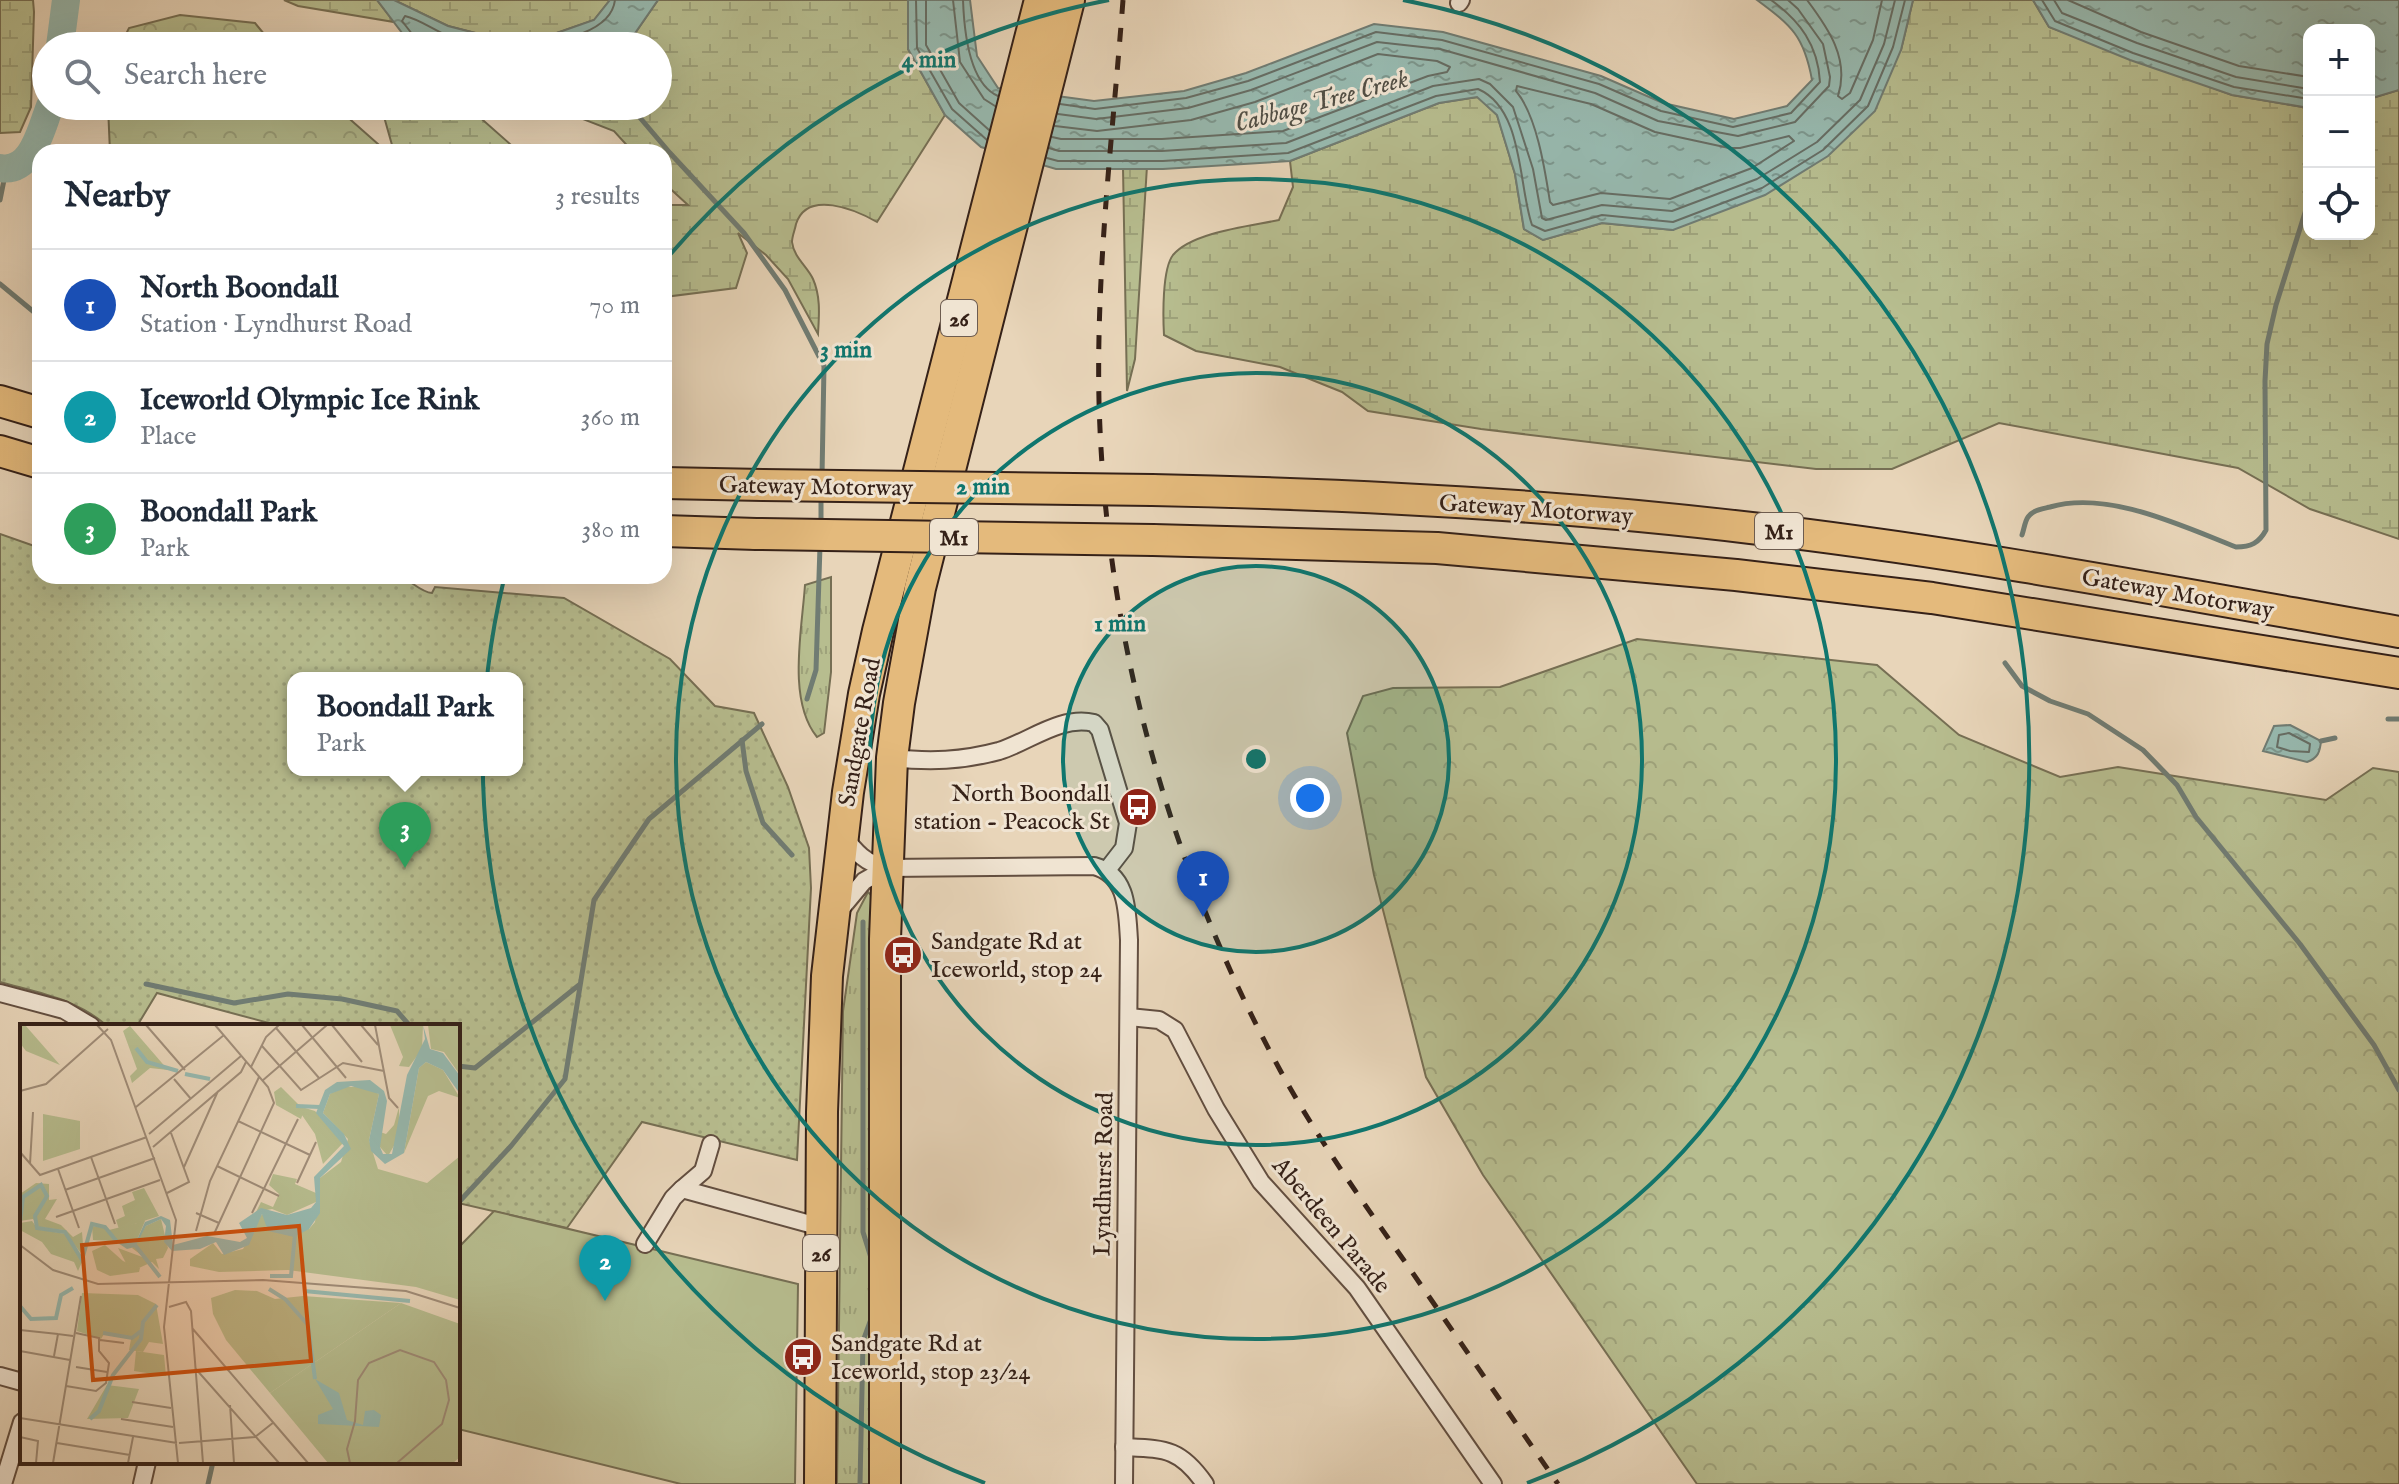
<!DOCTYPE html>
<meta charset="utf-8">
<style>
:root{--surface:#fff;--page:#f6f6f7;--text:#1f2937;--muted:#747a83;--line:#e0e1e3;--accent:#d93025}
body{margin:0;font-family:"IM FELL English",serif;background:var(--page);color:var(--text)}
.controls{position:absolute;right:24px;top:24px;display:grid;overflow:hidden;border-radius:16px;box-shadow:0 8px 32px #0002}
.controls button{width:72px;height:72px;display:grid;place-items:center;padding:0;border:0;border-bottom:2px solid var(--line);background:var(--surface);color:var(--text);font:40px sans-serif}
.you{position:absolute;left:1310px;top:798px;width:28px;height:28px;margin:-20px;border:6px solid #fff;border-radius:50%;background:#1a73e8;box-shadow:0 0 0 12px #1a73e833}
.badge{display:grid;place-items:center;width:52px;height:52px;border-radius:50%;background:var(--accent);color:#fff;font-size:26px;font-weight:700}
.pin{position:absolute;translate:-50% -66px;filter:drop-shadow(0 2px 4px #0008)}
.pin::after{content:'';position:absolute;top:42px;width:28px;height:24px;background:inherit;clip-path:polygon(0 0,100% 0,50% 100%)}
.popup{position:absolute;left:287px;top:672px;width:236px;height:104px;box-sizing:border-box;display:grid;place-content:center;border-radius:16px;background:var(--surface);filter:drop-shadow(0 2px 6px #0005);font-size:26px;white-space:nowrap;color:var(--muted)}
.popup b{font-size:30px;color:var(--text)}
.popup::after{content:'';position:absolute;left:50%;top:100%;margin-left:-16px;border:16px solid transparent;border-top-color:var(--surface)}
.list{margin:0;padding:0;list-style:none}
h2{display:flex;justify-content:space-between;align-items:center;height:104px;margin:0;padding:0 32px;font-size:34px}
h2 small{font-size:26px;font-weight:400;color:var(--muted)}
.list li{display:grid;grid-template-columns:52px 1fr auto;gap:24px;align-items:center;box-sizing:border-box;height:112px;padding:0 32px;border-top:2px solid var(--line)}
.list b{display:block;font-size:30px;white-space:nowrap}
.list p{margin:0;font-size:26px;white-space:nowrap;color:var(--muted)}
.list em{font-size:26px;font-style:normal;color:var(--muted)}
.icon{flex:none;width:44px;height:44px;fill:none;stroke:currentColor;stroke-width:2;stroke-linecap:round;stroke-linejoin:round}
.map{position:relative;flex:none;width:2399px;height:1484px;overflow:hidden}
.search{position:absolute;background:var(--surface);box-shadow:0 8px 32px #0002;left:32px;top:32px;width:640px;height:88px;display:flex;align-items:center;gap:20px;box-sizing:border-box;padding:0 28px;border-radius:44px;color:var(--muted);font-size:30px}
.panel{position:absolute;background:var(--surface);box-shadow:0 8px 32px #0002;left:32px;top:144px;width:640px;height:440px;border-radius:24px}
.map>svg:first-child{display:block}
.grass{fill:url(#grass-tufts);stroke:#766f54;stroke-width:2}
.forest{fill:url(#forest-crowns);stroke:#766f54;stroke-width:2}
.wetland{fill:url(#wetland-marsh);stroke:#766f54;stroke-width:2}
.park{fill:url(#park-dots);stroke:#766f54;stroke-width:2;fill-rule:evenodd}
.pitch{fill:#b7bd8f;stroke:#766f54;stroke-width:2}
.water{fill:url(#water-ripples);stroke:#707c73;stroke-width:2}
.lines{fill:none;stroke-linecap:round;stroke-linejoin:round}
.shore{stroke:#666d64;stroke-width:2}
.stream{stroke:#707c73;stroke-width:5}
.river{stroke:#97b9af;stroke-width:28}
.street-casing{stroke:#624e40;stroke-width:20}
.highway-casing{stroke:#352118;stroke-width:34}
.street{stroke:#f0e4d2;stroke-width:16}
.highway{stroke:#e4ba7c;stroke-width:30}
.rail{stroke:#352118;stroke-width:5;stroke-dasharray:14 14;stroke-linecap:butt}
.highway-bridge-casing{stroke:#352118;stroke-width:34;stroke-linecap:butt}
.highway-bridge{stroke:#e4ba7c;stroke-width:30}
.ring{fill:none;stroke:#0f766e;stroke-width:4}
.labels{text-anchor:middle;stroke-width:6;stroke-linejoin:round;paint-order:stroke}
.shield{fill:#f0e4d2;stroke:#6d5c50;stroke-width:2}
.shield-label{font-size:22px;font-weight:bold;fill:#352118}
.street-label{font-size:24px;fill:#352118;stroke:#f0e4d2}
.poi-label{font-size:24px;fill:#352118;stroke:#f0e4d2;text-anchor:start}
.water-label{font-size:26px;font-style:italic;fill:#524f45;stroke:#f0e4d2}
.inset-river{fill:none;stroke:#97b9af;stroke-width:4}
.inset-road{fill:none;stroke:#a08d79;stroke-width:2}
.view{fill:#cd510e;fill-opacity:0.15;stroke:#cd510e;stroke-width:4}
.inset-edge{fill:none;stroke:#352118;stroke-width:4}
.centre{fill:#0f766e;stroke:#f0e4d2;stroke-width:4}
.ring-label{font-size:24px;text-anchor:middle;font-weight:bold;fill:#0f766e;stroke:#f0e4d2;stroke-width:6;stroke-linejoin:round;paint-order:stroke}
</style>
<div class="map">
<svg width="2399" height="1484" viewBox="0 0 2399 1484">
<defs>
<pattern id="grass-tufts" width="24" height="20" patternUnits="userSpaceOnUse" patternTransform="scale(2)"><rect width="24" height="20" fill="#b7bd8f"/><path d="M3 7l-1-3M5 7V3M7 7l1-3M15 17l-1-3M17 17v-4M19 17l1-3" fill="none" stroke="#9ea27b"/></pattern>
<pattern id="forest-crowns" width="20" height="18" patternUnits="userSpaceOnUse" patternTransform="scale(2)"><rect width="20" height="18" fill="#b7bd8f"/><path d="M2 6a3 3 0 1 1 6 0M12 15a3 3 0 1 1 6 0" fill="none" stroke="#9ea27b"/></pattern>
<pattern id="wetland-marsh" width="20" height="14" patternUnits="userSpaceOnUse" patternTransform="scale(2)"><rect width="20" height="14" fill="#b7bd8f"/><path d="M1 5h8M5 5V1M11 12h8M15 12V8" fill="none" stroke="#9ea27b"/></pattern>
<pattern id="park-dots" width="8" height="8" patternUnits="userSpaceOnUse" patternTransform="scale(2)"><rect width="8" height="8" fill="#b7bd8f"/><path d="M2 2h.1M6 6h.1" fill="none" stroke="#9ea27b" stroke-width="1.8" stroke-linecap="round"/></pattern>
<pattern id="water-ripples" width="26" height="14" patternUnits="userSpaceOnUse" patternTransform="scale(2)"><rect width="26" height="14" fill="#97b9af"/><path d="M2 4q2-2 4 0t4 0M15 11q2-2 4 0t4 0" fill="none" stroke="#7c968d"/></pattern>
</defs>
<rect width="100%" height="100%" fill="#e8d5b9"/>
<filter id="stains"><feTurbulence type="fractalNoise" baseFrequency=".0025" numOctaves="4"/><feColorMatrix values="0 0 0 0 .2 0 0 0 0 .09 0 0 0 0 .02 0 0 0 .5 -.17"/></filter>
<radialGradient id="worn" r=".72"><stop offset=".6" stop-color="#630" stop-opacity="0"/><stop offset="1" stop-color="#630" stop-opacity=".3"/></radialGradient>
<g class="grass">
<path d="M831,577V672L824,733L817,737C787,700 802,630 805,585Z"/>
<path d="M868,892L874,898L877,1484H837L843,1011L857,913Z"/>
</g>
<g class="forest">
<path d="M180,15L255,23L274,46H120L129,28Z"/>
<path d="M108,106H335L387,152H110Z"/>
<path d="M1637,639L1877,665L1959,735L2060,777L2118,767L2326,800L2373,768L2399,772V1484H1697L1483,1175L1426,1077L1374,875L1347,733L1363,696L1393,688L1500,687Z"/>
</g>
<g class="wetland">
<path d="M0,0H33L34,12L31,107L20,132L0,133Z"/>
<path d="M284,0H377L394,22L298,6Z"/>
<path d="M394,0H610L594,20L551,35L495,38L448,26Z"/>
<path d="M658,0H908V49L945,115L877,222C856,210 807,189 796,224C795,230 792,236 792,242C794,258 807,266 813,279C821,297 819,316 818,334L788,279L766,255L738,233L747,253L736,288L664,297V205H688L664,183V152H633L614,131L562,111L557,106H658V46H621L631,39Z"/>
<path d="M1913,0H2033L2049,27L2232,95L2309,108V234H2369V99L2399,90V539L2310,509L2238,468L1999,423L1892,469H1816L1481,429L1368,411L1342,392L1280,367L1196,351L1164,335C1163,317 1162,269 1173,255C1192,232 1251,226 1279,220L1293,187L1290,161L1439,103L1478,97L1497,115L1515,174L1524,229L1543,240L1602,223L1673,230L1901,50Z"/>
<path d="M381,106H467L519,152H394Z"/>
<path d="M1147,166L1135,359L1127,391L1123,168Z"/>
</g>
<path class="park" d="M0,534L40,548V576H399C411,580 420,592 432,593L435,587L564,598L670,659L715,706L754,713L788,787L809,848L811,888L797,1160L642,1122L567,1228L458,1203V1026H280L157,993L137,1026H107C77,999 39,993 0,982ZM293,678H517V770H293Z"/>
<path class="pitch" d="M494,1211L798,1284L795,1484H681L458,1429V1248Z"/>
<g class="water">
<path d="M377,0H394L448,26L495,38L551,35L594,20L610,0H658L631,39L621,46H412Z"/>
<path d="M908,0H970L977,56L998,88L1094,101L1184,91L1246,73L1374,24L1443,32L1601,76L1663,103L1734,119L1787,106L1812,80C1804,36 1792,26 1757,0H1913L1901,50L1875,111L1828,156L1765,195L1673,230L1602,223L1543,240L1524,229L1515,174L1497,115L1477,97L1439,103L1290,161L1163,169H1056L981,147L945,115L908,49Z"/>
<path d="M2033,0H2399V90L2369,99V30H2309V108L2232,95L2130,60L2049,27Z"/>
<path d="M2290,725L2321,741C2320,752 2318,758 2307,762L2263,751L2274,726Z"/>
</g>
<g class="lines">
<g class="shore">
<path d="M916,0L917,48L952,109L987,140"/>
<path d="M926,0V45L959,103L989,130"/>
<path d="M953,0L960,62L984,99L995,106"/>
<path d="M963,0C964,28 968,83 998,96"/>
<path d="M1807,0C1828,28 1850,59 1838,96L1842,99L1850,93L1873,40L1882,0"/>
<path d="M2042,0L2055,21L2133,53L2234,87L2309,99"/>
<path d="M2054,0L2062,13L2137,43L2236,77L2309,89"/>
<path d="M2068,0L2141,32L2239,66L2309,77"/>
<path d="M417,46L416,39L402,21L405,16C418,19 431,28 444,34C489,51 538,48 583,33C598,27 613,17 615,0"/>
<path d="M1517,86L1591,104L1655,132L1729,148H1740L1789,136L1794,141L1752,168L1670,199L1601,193L1553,205L1550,202C1545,170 1537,116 1516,91Z"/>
<path d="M1060,104L1095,109L1186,98L1248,81L1376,32L1442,40L1599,84L1661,111L1733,127L1791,113L1820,82C1818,45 1800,21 1771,0"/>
<path d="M1058,114L1096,119L1188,108L1251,90L1377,42L1440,49L1595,93L1658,121L1738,136L1795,122L1829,86L1830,77L1823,44L1798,9L1788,0"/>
<path d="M1052,137L1061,139H1162L1283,131L1428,76L1447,72L1450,67L1437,61L1378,54L1255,102L1191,120L1097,131L1055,126"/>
<path d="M1049,148L1059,151H1162L1286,143L1433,86L1479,79L1490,84L1513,107L1533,169L1542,218L1546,220L1602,205L1672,211L1757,179L1817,142L1860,100L1884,44L1895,0"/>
<path d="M1047,158L1058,161H1163L1288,153L1436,96L1478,89C1524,109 1518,185 1532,225L1545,231L1602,215L1673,222L1762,188L1823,150L1868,106L1893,47L1905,0"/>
<path d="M2289,733L2310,744L2309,752L2290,751L2277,747L2279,735Z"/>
</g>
<g class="stream">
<path d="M630,106L670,153L744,233L785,290L824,366L822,476"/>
<path d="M0,200L6,170"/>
<path d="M0,284L40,317"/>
<path d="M821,524V494"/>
<path d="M2022,535C2024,529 2025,521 2028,517C2033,510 2042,509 2050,507C2108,490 2182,526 2236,547C2251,547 2259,543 2266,530L2265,381L2267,344L2276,305L2309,200"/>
<path d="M2005,663L2022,686L2050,701L2088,714L2143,750L2177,785L2196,817L2300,944L2374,1045L2399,1090"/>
<path d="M807,699L816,670L820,546"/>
<path d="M2388,719H2399"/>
<path d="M742,740L746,771L763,823L792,855"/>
<path d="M2321,741L2335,738"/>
<path d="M863,922V1232L872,1261"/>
<path d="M146,984L234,1003L288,994L342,999L397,1011L410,1026"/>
<path d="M458,1066L475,1068L579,985"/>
<path d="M458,1203L511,1146L565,1079L594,900L649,819L762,724"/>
<path d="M208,1484L213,1462"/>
<path d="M860,1484L863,1341L871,1319"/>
</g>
<g class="river">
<path d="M60,46L66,0"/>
<path d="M0,168C32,174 41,129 50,106"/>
</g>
<defs>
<g id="street">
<path d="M1459,3L1461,0"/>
<path d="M892,758C930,762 962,761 999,751C1029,742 1060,715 1094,723L1100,730L1128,823L1124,848L1107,870"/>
<path d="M843,835C855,852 866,864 887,868L1094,866C1128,875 1127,911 1129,940L1124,1484"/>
<path d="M839,911L864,881L887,868"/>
<path d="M0,993L64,1010L91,1026"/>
<path d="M1129,1017L1159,1020L1175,1030L1216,1109L1261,1182L1357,1288L1493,1484"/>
<path d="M682,1189L703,1171L711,1144"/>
<path d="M645,1244L673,1198L682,1189L821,1227"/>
<path d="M0,1376L22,1382"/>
<path d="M1124,1447C1165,1449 1180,1448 1205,1484"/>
<path d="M3,1484L22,1422"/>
<path d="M142,1484L147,1462"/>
</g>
<g id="highway">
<path d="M0,401L40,413"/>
<path d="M0,451L40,463"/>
<path d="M664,483L763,485"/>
<path d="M1152,490C1352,494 1552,504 1751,528C1968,553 2183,594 2399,632"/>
<path d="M664,531L756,534"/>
<path d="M1153,540L1437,548L1736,575L1932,598L2399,673"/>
<path d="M820,1484L822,1112L827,976L848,792L864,694L878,631L1040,0"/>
<path d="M885,1484V939L892,758L899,703L920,588L1069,0"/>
</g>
</defs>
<use href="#street" class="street-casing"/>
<use href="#highway" class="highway-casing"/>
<use href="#street" class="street"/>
<use href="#highway" class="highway"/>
<path class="rail" d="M1123,0C1113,133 1096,268 1099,401C1105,635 1168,865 1280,1070C1316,1136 1360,1198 1403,1259C1455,1334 1506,1409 1558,1484"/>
<defs>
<g id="highway-bridge">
<path d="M763,485L1152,490"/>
<path d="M756,534L1153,540"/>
</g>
</defs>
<use href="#highway-bridge" class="highway-bridge-casing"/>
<use href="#highway-bridge" class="highway-bridge"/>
</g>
<circle cx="1256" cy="759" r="193" fill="#0f766e" fill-opacity=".12"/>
<g class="ring">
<circle cx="1256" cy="759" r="193"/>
<circle cx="1256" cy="759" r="386"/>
<circle cx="1256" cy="759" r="580"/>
<path d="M985 1483A773 773 0 0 1 504 579M668 257A773 773 0 0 1 1109 0M1403 0A773 773 0 0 1 1527 1483"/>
</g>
<defs>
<symbol id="bus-disc" viewBox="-11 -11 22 22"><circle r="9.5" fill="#8f2418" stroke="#f0e4d2"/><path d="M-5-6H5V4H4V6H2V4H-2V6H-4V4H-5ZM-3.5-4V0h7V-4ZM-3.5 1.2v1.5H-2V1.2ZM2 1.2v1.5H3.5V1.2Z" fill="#fff"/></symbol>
</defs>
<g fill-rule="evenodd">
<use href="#bus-disc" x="1116" y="785" width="44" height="44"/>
<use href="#bus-disc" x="881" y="933" width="44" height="44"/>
<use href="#bus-disc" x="781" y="1335" width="44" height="44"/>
</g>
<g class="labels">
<g class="shield">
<rect x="941" y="300" width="36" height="36" rx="6"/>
<rect x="1755" y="513" width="48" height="36" rx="6"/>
<rect x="930" y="519" width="48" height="36" rx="6"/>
<rect x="803" y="1235" width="36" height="36" rx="6"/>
</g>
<g class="shield-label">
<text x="959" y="326">26</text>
<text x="1779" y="539">M1</text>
<text x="954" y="545">M1</text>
<text x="821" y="1261">26</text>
</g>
<g class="street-label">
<text transform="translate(816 486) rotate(1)" y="8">Gateway Motorway</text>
<text transform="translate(1536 509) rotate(4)" y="8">Gateway Motorway</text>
<text transform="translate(2178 593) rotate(10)" y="8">Gateway Motorway</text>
<text transform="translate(859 732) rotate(-80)" y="8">Sandgate Road</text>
<text transform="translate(1103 1174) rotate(-89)" y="8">Lyndhurst Road</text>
<text transform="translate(1332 1225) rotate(50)" y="8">Aberdeen Parade</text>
</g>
<g class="poi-label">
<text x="1110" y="801" text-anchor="end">North Boondall<tspan x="1110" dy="28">station - Peacock St</tspan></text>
<text x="931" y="949">Sandgate Rd at<tspan x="931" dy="28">Iceworld, stop 24</tspan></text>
<text x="831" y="1351">Sandgate Rd at<tspan x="831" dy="28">Iceworld, stop 23/24</tspan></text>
</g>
<g class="water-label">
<text transform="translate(1321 100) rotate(-15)" y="9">Cabbage Tree Creek</text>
</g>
</g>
<g transform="translate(20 1024)">
<rect width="440" height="440" fill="#e8d5b9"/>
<path d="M0,1H5L40,41L6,27L0,19ZM85,221L103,237L120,244L119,248L90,252L77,246L72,227ZM215,266L237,267L255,275L283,272L381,279L250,369L206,316L193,290L191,274Z" fill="#b7bd8f"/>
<path d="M370,1H403L402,25L389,43L379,42L383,33ZM406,38L423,46L440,74L419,67L408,72L384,129L399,44ZM321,63H344L359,70L349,116L358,145L407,159L440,132V276L396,263L268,246L199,248L170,242V235L193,219L202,230L223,225L242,190L248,197L246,205H289L295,198L300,154L321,138L328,115L303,89L310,70ZM275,81L295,87L324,118L303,140L295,110ZM379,83V113L368,132L360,123V108L366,110L374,101ZM16,159L29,160V176L37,175L25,195L41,201L53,213L62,208L64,233L43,206L19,203L13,195L0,197V170ZM114,177L125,197L116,218L73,216L72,202L84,204L94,216L89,206L117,199L106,194L104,187ZM141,195L148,224L143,234L136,235L139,245L132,238L119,244L107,241L98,224L125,234L112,224L126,202ZM12,197L18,205L45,210L62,238L58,247L54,238L31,230L22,218L0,206V199Z" fill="#b7bd8f"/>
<path d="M408,1H440V51L424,28L411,25ZM110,2L148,46L130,44L112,59L110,52L117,45L103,7ZM261,63L284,86L281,95L256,81L254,68ZM253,150L277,155L275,160L296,169V178L267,191L252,185L236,188L241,178L253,183L259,170L249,161ZM124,164L139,192L99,205L96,196L105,192L102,182L115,176L112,168ZM62,269L118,271L136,280L143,320L129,318L123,328L109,326L111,315L84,310L81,315L57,307ZM381,279L440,300V433L433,439H308L250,369ZM87,361L119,365L108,394L67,395Z" fill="#b7bd8f"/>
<path d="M23,90L60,97V125L23,137ZM116,327L144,331L146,352L114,347Z" fill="#b7bd8f"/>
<path d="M403,1L410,25L423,29L440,52V70L423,46L406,38L399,44L384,129L365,140L351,127L349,116L359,70L331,62L310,70L303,89L324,110L331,125L300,154V189L289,205L274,213L248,207L242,190L229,221L204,231L196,218L180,225L152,227L144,218L146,202L141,195L126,202L115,223L107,225L95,217L116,218L125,198L141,192L150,196L153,221L187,212L220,218L227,214L219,199L241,184L267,191L291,184L296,178L294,153L324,122L296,89L305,66L317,58L350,56L364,67L367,77L360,123L363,130H372L387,51L405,15ZM295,355L319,369L327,396L343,401L345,387L354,386L361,391L359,403L298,400V391L313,385Z" fill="#97b9af"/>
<path class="inset-river" d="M116,24L127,38L158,47M165,50L190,55M276,82L300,83M0,198L3,173L21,161L27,172L15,192L17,204L45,208L62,236L72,200L85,203L98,219M115,221L140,253M250,252H271L275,210M249,265L265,275L288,301L295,355M284,267L390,277M0,282L11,295L36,294L41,271L53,264M83,309L112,314L121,307M70,395L79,387L93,351L121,315L123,298L137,281"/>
<path class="inset-road" d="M77,1L91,16L156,196L144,303L158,439M126,1L165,46M282,1L326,54M312,1L342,38M341,1L358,21M355,1L369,74L378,84M256,4L299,54M242,22L281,66L323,39L364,47M231,43L246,13L259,1M154,55L171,75M242,57L307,1M0,67L26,60L88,5M116,83L204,11M218,97L290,131M129,110L221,32M133,123L221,48L226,38M0,128L20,151L127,113M71,133L95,200M10,140L13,88M197,142L259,172M164,143L198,67M38,145L59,204M277,159L296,118M45,166L135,134M147,169L169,158L151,109M176,189L199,199M232,189L278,95M36,193L140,156M176,207L190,157L239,53M194,210L254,79L248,63L195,1M0,221L33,246L78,260L243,256L386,267L440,284M149,283L166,278L171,287L183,439M172,304L288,439M0,306L38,310M80,316L104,319M0,327L50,336M34,332L38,310L53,312M56,343L87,348M175,344L259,439M46,362L76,367L86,359L89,339L79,327V314L56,309M112,378L151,384M210,381L214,439M0,394L157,419M101,395L153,403M0,413L18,417L16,439M37,419L110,431M159,419L235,413L254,398M33,439L61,272M108,439L113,413M330,439L327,425L335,397L338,356L349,339L380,326L414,338L426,356L429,376L422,400L377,439"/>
<path class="view" d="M279,202L291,337L73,356L62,221Z"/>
<rect width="440" height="440" class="inset-edge"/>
</g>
<circle cx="1256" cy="759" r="12" class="centre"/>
<g class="ring-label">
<text x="929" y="67">4 min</text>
<text x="846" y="357">3 min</text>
<text x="983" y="494">2 min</text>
<text x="1120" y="631">1 min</text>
</g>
<rect width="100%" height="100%" filter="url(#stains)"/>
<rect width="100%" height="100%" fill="url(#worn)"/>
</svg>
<div class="controls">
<button>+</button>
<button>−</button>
<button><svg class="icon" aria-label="locate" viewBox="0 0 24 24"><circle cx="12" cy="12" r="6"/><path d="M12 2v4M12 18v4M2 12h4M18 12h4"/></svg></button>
</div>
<div class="you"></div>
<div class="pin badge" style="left:1203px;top:917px;background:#1a4fb4">1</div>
<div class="pin badge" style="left:605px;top:1301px;background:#0f9aa8">2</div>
<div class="pin badge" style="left:405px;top:868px;background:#2e9e5b">3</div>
<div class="popup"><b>Boondall Park</b>Park</div>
<div class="search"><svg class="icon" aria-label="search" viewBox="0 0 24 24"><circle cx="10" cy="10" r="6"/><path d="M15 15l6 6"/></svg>Search here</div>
<section class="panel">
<h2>Nearby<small>3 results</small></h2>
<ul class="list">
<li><span class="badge" style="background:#1a4fb4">1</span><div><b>North Boondall</b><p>Station · Lyndhurst Road</p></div><em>70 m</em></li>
<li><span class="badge" style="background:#0f9aa8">2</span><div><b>Iceworld Olympic Ice Rink</b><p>Place</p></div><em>360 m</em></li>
<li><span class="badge" style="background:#2e9e5b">3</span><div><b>Boondall Park</b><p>Park</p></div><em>380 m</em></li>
</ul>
</section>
</div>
